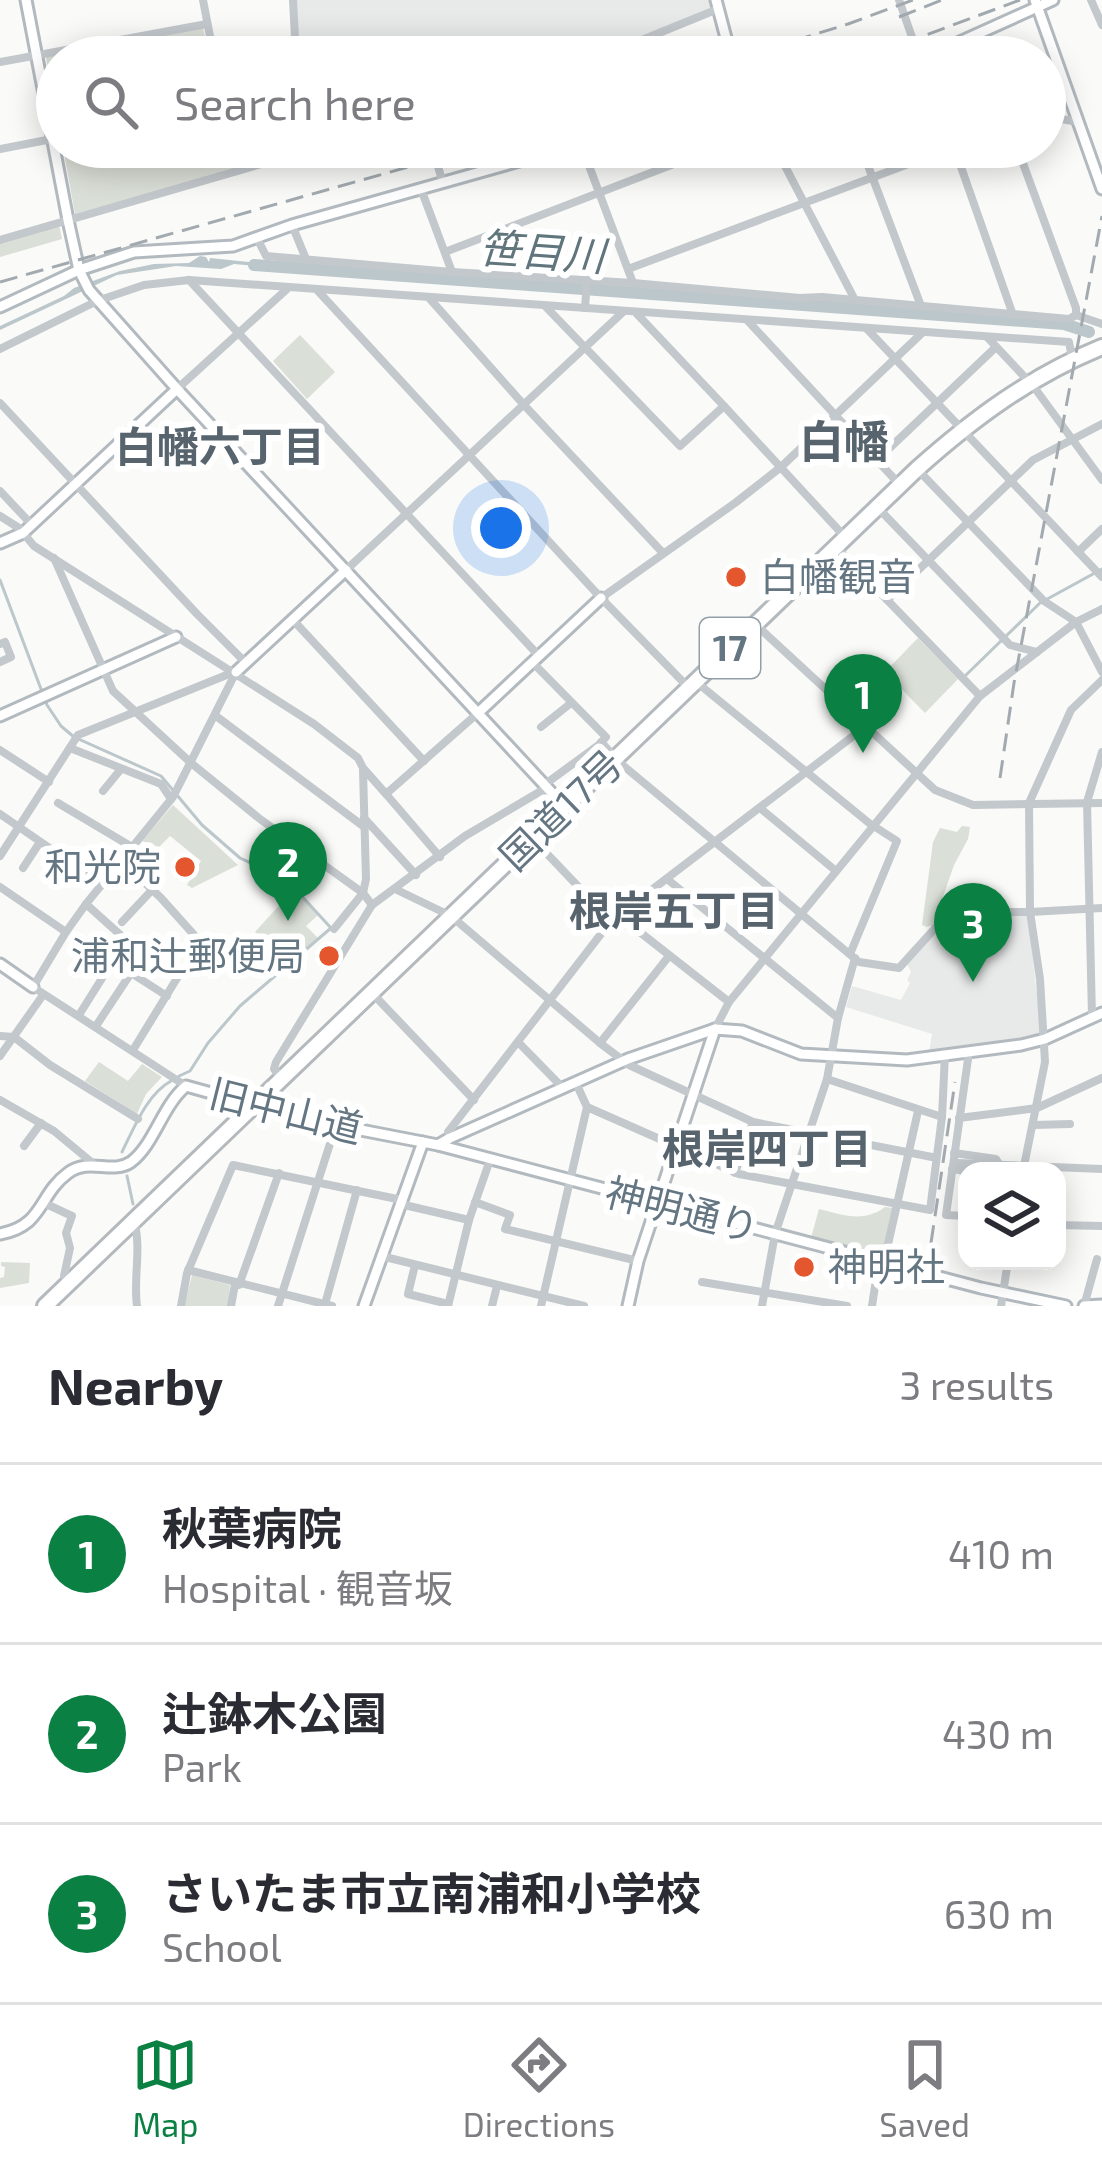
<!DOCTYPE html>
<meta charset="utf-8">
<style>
:root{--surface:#fff;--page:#f7f7f7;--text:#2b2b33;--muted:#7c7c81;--line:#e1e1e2;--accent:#0b8043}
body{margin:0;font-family:"Exo 2","Noto Sans JP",sans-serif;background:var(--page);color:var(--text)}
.controls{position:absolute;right:36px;bottom:36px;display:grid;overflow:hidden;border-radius:24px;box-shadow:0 6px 30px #0003}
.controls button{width:108px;height:108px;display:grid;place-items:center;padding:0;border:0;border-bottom:3px solid var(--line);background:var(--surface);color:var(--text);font:60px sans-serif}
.you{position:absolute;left:501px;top:528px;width:42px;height:42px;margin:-30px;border:9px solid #fff;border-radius:50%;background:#1a73e8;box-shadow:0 0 0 18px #1a73e833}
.badge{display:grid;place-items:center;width:78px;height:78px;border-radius:50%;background:var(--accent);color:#fff;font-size:39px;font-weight:700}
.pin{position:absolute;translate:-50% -99px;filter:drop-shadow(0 3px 6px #0008)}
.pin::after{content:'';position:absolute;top:63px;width:42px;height:36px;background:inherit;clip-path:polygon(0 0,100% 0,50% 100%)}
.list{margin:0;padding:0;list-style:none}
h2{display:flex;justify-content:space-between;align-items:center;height:156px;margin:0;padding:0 48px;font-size:51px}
h2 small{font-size:39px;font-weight:400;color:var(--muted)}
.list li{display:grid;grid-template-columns:78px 1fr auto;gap:36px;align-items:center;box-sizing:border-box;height:180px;padding:0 48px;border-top:3px solid var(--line)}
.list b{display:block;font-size:45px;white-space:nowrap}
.list p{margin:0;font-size:39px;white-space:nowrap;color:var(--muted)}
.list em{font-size:39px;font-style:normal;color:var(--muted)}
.icon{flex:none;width:66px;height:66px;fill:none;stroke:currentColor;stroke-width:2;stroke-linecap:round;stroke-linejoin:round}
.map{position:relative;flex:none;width:1102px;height:1306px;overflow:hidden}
.search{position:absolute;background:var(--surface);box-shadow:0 6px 30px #0003;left:36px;right:36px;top:36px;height:132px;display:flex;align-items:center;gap:30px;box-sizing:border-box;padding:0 42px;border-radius:66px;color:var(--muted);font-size:45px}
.sheet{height:696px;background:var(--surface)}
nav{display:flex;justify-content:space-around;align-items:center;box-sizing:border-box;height:168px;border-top:3px solid var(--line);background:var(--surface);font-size:33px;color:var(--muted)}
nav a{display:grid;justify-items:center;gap:6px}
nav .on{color:var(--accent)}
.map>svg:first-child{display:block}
.built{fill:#e8e9e9}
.green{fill:#dadfd7}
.water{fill:#bbc7cb}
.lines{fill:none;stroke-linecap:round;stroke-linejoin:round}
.stream{stroke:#bbc7cb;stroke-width:3}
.river{stroke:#bbc7cb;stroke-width:12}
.secondary-casing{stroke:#b3babf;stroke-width:15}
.highway-casing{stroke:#b4b9bd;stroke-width:20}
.street{stroke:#c3c8cc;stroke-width:8}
.secondary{stroke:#fff;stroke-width:9}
.highway{stroke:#fff;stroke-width:14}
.rail{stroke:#a2aab0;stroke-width:3;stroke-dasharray:18 9;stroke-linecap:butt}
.poi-dot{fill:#e4572e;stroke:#fff;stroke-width:4.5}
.labels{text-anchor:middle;stroke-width:12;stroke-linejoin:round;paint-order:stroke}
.shield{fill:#fff;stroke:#939fa8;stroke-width:3}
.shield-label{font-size:36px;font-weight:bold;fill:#657683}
.poi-label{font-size:39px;fill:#657683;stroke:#fff;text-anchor:start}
.street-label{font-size:39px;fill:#657683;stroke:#fff}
.water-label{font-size:42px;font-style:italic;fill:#60757c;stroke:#fff}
.neighbourhood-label{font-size:42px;font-weight:bold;fill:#57646e;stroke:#fff}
.quarter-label{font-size:45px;font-weight:bold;fill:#57646e;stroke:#fff}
</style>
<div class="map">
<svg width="1102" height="1306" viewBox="0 0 1102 1306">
<rect width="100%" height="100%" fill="#fafaf8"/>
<g class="built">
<path d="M293,0H716L718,9L600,57H296Z"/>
<path d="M955,912L1025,915L1028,917L1041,1031L1036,1035L929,1052L932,1034L846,1007L852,986L901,1000L910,983L907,980L911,972L906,962Z"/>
</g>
<g class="green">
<path d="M203,28L210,57H57V117L46,57Z"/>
<path d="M63,147H227L232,170L75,214Z"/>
<path d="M59,225L62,239L0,257V242Z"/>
<path d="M300,335L335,372L307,399L273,361Z"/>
<path d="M918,638L958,679L925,713L885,672Z"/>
<path d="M173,805L238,865L192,888L187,885L201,861L170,836L159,847L142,841Z"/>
<path d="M962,826L970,827L968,839L954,865L933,925L927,927L922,925L933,842L940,828L957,832Z"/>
<path d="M294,889L318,915L306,926L318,938L288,963L255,932Z"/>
<path d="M99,1062L128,1081L142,1064L162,1077L146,1094L137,1114L85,1081Z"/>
<path d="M885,1207L895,1208L883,1257L811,1238L819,1209C843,1215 864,1223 885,1207Z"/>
<path d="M1,1262L30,1263L29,1283L0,1288V1278L4,1277L5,1267L1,1266Z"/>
<path d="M192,1275L230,1285L228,1306H184Z"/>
</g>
<path class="water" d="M200,256L206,257L209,262L210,258L269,264V267L234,264L221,269L176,266L117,275L0,330V326L64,296L74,288L120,271L154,264L189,263Z"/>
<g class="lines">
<g class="stream">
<path d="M0,580L47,705L61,726L74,737L161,776L202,825L240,858L287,880L331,928L240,1006L208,1043L190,1071L179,1076"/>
<path d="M966,675L1040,603L1102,569"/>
<path d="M122,1152C134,1128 147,1094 171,1081"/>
<path d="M127,1176L133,1204"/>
</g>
<path class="river" d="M254,265L1064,324L1089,332"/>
<defs>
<g id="secondary">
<path d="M26,0L68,220L79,270L89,290L177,389L565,807"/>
<path d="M716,0L731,57"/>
<path d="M1035,0L1102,189"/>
<path d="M920,57L944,49L1053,0"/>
<path d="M0,307L79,270L134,252L233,246L292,225L569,147"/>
<path d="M0,543L23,533L177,389"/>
<path d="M236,672L346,570"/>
<path d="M478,713L601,598"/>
<path d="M0,716L176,637"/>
<path d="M0,964L33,987"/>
<path d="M438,1145L450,1138L628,1059L715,1029L742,1031L801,1054L907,1060L1021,1045L1045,1039L1102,1013"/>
<path d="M0,1234C44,1226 38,1195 68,1173C89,1157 112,1175 131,1162C154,1145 162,1106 186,1086L309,1120L438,1145L981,1288L1066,1306"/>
<path d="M364,1306L423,1142"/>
<path d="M628,1306L638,1261L715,1029"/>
<path d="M1084,1306L1102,1305"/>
</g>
<path id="highway" d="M45,1306L917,469C974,418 1031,376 1102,347"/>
</defs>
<use href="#secondary" class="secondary-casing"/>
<use href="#highway" class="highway-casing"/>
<g class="street">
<path d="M203,0L214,57"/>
<path d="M293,0L296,57"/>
<path d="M899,0L919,57"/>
<path d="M1091,0L1102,25"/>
<path d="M977,35L985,57"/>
<path d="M600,57L718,9"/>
<path d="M0,62L207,24"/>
<path d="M1045,116L1078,122"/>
<path d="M231,147L236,171"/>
<path d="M432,147L443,183"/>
<path d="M582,147L633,283"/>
<path d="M775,147L855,300"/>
<path d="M861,147L921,306"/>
<path d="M1017,147L1076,308V315L1102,324"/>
<path d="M0,149L52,139"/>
<path d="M421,189L452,272L633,283L800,298L822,297L1069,319L1076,315"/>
<path d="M292,225L306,259"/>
<path d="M257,238L266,256L452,272"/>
<path d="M0,240L320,147"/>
<path d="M445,252L718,147"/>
<path d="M628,269L954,147L1013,315"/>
<path d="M189,280L539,656"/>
<path d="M318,291L601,598L689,688"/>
<path d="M430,299L524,405L663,553"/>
<path d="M546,307L680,446L724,406L845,537"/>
<path d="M585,308L587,280"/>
<path d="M637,314L724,406"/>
<path d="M748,321L900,485"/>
<path d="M867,329L1102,577"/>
<path d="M988,338L1034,387L1102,480"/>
<path d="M0,349L97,301L144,285L189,280L1069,342L1072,358"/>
<path d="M177,389L287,289"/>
<path d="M0,403L197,614L246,663"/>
<path d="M877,460L996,347"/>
<path d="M918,470L1044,601L1076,622L1102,672"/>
<path d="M0,491L32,525"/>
<path d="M878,508L1010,645L1037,652"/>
<path d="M0,516L19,528L34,546L314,724L358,758L363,768L386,794L478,713"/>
<path d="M835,546L980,696"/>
<path d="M1078,552L1102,529"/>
<path d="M54,558L113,691L191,763L260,819L363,893L372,905"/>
<path d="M346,570L623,312"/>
<path d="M601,598L735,503L781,467L922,333"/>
<path d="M887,600L1033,460L1102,424"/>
<path d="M293,620L424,761"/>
<path d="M756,625L935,790L973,805L1102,803"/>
<path d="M0,644L5,642L11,657L0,662"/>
<path d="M532,662L606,737L600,744L544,785"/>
<path d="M695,681L869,823L897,841L850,954"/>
<path d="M216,716L363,826"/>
<path d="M541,727L571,703"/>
<path d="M601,742L620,763L859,962L899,968L938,925L955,912H1030L1102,908"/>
<path d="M70,748L161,784L171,799"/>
<path d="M0,750L49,782"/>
<path d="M103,791L121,769"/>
<path d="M386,794L440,857"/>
<path d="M58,803L132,847"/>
<path d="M760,808L836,871"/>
<path d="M0,814L102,884"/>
<path d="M364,818L416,875"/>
<path d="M533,839L611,921"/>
<path d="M0,856L78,735L234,672"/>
<path d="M121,860L161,898L212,955L196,972L179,975L133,1050"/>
<path d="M23,868L40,842"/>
<path d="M667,879L838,1018"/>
<path d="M0,887L66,932"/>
<path d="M395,889L451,916L600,1043L629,1065L753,1122L932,1157"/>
<path d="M618,915L729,1002"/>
<path d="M122,922L152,890"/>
<path d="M334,929L363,893L366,879L363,770"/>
<path d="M637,929L665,909"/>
<path d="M372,993L474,1100"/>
<path d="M79,1015L126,940L86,904"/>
<path d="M1092,1017L1087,802L1102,752"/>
<path d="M96,1026L131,973L167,996"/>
<path d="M715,1029L729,1002L980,696L1076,622L1102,609"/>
<path d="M0,1036L14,1037L50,1065L138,1119"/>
<path d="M518,1042L563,1088"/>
<path d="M600,1043L669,956"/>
<path d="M0,1056L43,995"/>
<path d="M282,1078L274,1069L276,1062L372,905L465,836L546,788"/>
<path d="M827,1079L942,1117"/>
<path d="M186,1086L33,987L66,932L86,904L173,797L236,672"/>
<path d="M0,1100L54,1131L95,1165"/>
<path d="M587,1107L739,1174L930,1210L942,1117L945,1054"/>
<path d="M959,1118L1037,1108L1102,1078"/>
<path d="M1034,1125L1070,1124"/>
<path d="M450,1138L448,1132L611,921L865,727"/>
<path d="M24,1146L41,1123"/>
<path d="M954,1153L996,1159L1000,1166"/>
<path d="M958,1163L1102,1169"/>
<path d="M952,1169L965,1171L967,1177"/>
<path d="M1023,1171L1045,1062L1040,979L1030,912L1029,803L1071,710L1102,680"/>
<path d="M735,1173L753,1122"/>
<path d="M475,1202L510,1215L505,1229L638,1261"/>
<path d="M44,1203L72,1216L66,1233L70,1248L64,1276L69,1282"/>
<path d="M400,1204L469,1220"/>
<path d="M967,1216L946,1215L969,1052"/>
<path d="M134,1221C142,1249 133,1277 137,1306"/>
<path d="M1057,1225L1102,1226"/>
<path d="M381,1256L584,1306"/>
<path d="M884,1262L918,1111"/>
<path d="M415,1265L408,1294L448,1304"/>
<path d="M188,1270L332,1306"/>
<path d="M702,1282L847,1306"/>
<path d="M239,1285L279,1173"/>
<path d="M325,1304L357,1190"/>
<path d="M181,1306L187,1273L233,1165L402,1200"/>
<path d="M231,1306L235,1284"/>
<path d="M278,1306L336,1125"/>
<path d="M448,1306L469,1220L490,1160"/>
<path d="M492,1306L497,1286"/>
<path d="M541,1306L587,1107L576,1083"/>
<path d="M762,1306L775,1234L827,1079L838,1018L855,958"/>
<path d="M872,1306L879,1260"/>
<path d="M1001,1306L1008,1261"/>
<path d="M1084,1306L1097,1259"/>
</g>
<use href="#secondary" class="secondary"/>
<use href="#highway" class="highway"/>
<g class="rail">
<path d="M899,17L942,0"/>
<path d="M742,57L848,24L913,0"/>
<path d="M850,57L918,38L1020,0"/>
<path d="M0,282L479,147"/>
<path d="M1000,778L1014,683L1102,216"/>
<path d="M931,1243L955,1082"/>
</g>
</g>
<g class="poi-dot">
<circle cx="736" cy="577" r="12"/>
<circle cx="185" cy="867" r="12"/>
<circle cx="329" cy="956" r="12"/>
<circle cx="804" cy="1267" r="12"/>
</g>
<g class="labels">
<rect class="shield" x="700" y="618" width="60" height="60" rx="9"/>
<g class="shield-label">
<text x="730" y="661">17</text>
</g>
<g class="poi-label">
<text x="760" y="591">白幡観音</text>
<text x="161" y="881" text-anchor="end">和光院</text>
<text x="305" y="970" text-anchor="end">浦和辻郵便局</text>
<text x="828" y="1281">神明社</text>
</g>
<g class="street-label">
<text transform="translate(561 810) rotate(-44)" y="14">国道17号</text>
<text transform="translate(286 1111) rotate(14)" y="14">旧中山道</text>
<text transform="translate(682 1210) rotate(14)" y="14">神明通り</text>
</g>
<g class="water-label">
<text transform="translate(542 252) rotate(4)" y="15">笹目川</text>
</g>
<g class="neighbourhood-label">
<text x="220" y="462">白幡六丁目</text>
<text x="674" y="926">根岸五丁目</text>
<text x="767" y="1164">根岸四丁目</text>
</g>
<g class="quarter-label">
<text x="844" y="458">白幡</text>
</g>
</g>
</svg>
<div class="controls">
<button><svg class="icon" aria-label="layers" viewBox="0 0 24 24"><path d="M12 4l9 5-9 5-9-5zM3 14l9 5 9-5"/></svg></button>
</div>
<div class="you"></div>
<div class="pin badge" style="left:863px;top:753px">1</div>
<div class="pin badge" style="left:288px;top:921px">2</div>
<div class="pin badge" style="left:973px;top:982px">3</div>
<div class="search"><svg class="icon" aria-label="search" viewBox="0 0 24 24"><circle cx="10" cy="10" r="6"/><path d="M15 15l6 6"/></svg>Search here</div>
</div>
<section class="sheet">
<h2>Nearby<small>3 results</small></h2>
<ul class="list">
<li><span class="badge">1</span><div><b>秋葉病院</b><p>Hospital · 観音坂</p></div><em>410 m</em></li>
<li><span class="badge">2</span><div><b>辻鉢木公園</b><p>Park</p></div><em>430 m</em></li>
<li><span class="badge">3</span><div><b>さいたま市立南浦和小学校</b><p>School</p></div><em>630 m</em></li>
</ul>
</section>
<nav>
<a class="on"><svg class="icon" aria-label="map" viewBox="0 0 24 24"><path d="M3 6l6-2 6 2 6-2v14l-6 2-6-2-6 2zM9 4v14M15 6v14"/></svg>Map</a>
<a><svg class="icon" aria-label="directions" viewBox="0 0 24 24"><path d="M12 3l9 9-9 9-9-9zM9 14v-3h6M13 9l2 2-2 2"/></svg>Directions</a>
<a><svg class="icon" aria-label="saved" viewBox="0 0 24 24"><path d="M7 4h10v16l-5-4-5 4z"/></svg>Saved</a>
</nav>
